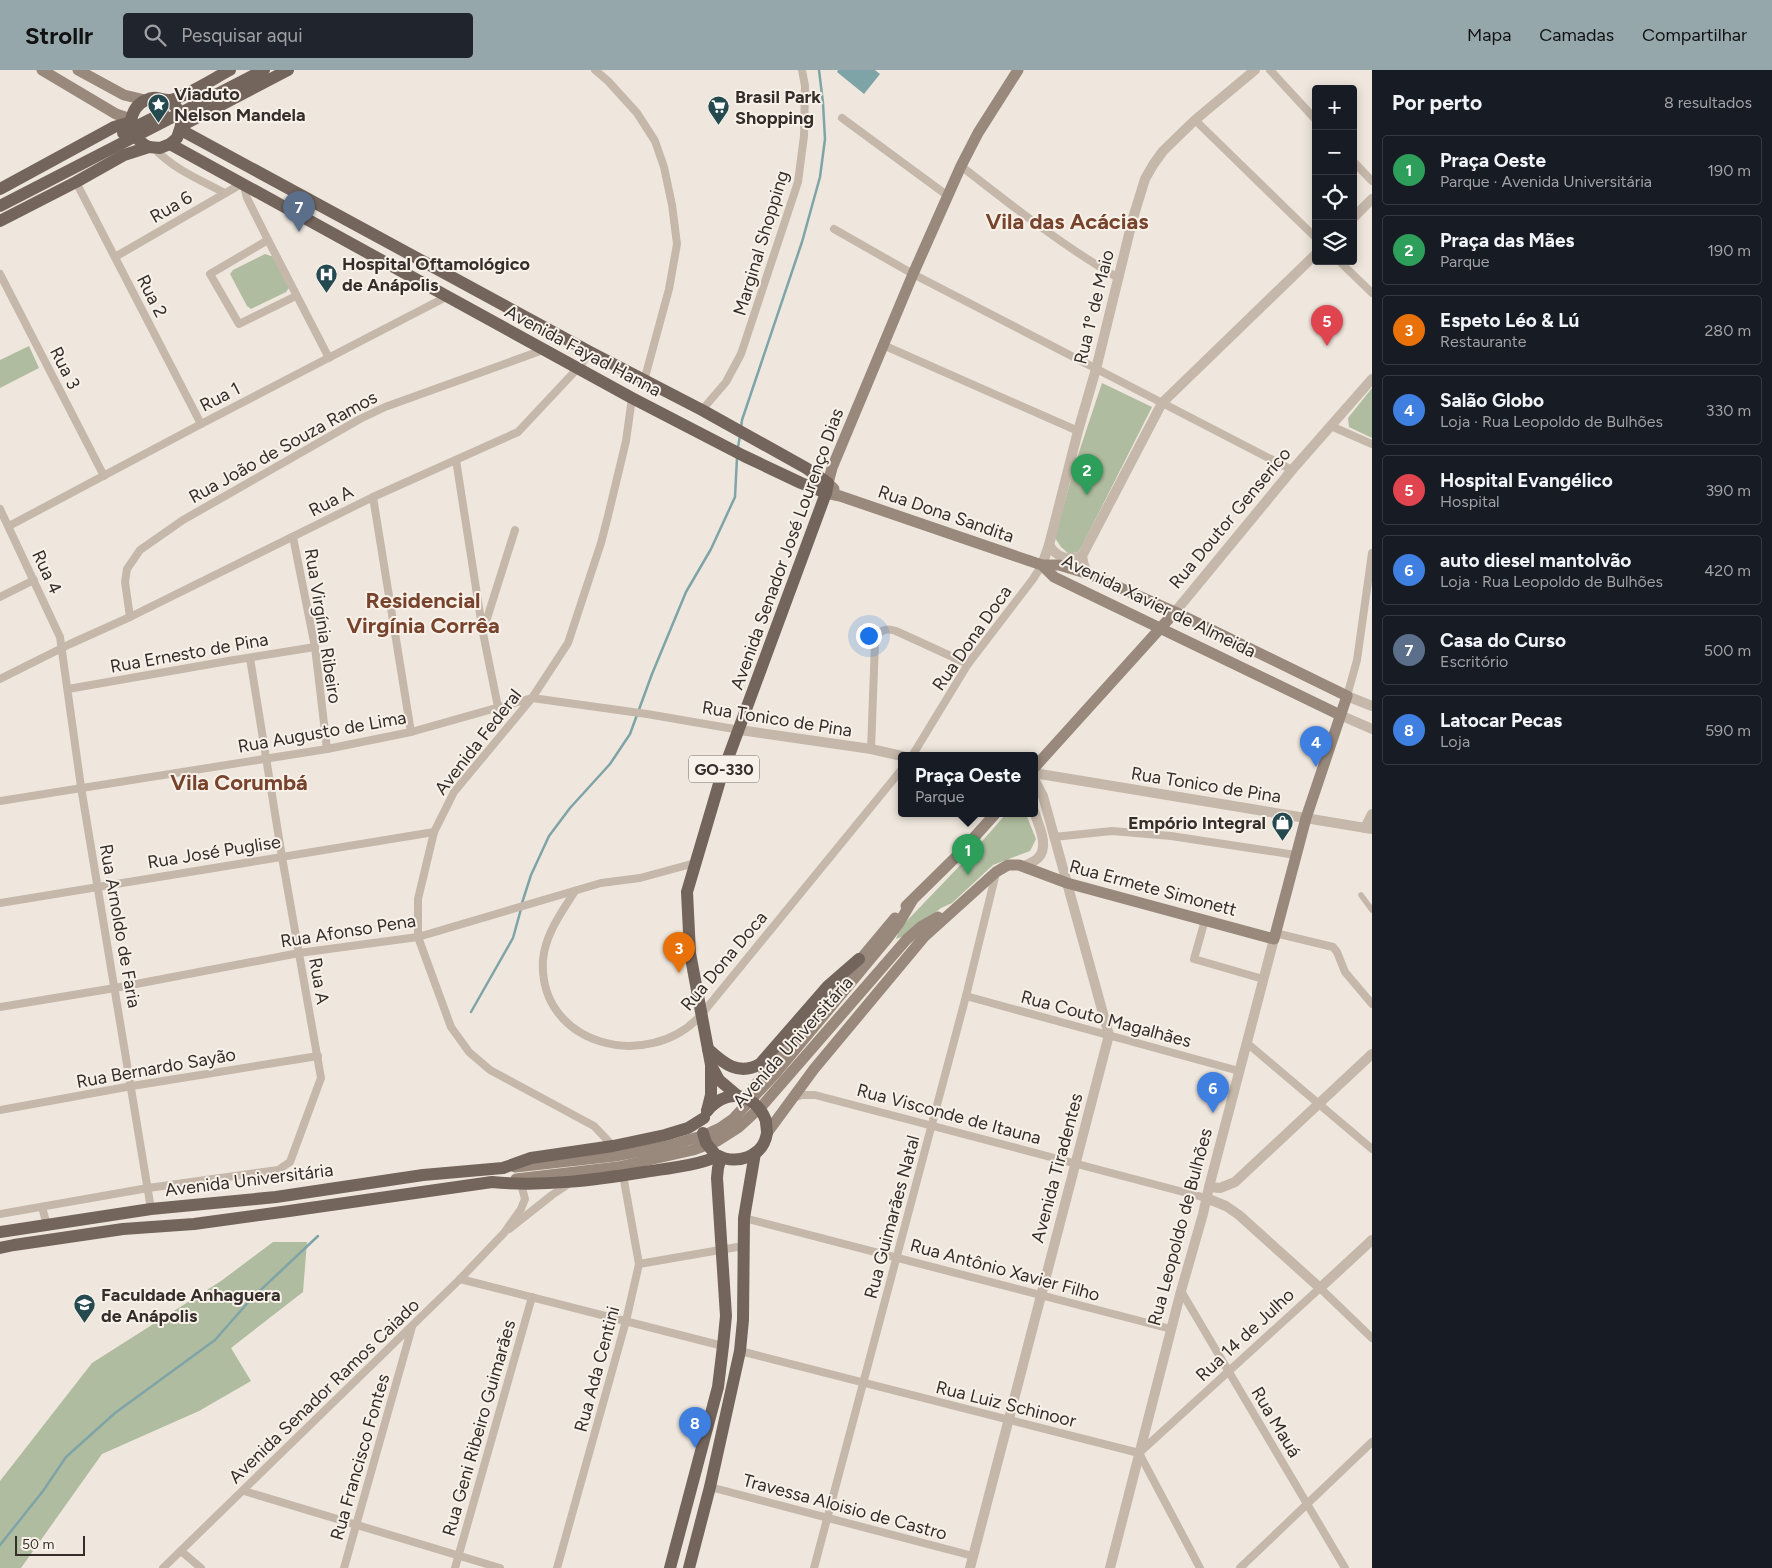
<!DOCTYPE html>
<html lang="pt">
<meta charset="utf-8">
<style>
:root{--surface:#171b24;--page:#20242c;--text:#f1f3f6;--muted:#9ea1a6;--line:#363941;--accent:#95a7ab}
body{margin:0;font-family:Figtree,sans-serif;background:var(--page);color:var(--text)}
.controls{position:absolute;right:15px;top:15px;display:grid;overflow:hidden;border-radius:5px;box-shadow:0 2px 12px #0003}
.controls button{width:45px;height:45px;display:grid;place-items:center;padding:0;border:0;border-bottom:1px solid var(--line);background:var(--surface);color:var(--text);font:25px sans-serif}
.scale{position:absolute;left:15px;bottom:12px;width:70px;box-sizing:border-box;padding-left:5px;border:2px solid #342d29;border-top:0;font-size:14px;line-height:18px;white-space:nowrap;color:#342d29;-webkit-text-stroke:4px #f7f1e9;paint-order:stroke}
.you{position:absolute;left:868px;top:565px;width:18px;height:18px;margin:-12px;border:4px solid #fff;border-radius:50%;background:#1a73e8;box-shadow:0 0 0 8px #1a73e833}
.badge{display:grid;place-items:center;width:32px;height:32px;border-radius:50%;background:var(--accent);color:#fff;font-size:16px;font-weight:700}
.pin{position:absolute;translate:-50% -41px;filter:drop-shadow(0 1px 2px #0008)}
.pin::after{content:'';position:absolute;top:26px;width:18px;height:15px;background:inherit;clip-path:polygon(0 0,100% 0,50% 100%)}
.popup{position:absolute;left:898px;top:682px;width:140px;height:65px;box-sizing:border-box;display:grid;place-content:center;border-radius:5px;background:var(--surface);filter:drop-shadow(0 1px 4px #0005);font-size:16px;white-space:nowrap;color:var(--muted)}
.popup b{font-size:19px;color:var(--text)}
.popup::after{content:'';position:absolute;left:50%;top:100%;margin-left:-10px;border:10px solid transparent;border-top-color:var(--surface)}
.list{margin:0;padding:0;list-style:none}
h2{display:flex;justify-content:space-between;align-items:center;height:65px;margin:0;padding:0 20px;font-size:21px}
h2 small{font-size:16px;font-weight:400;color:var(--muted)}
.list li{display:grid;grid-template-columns:32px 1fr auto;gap:15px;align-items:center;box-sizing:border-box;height:70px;margin:0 10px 10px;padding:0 10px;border:1px solid var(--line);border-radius:5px}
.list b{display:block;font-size:19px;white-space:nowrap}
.list p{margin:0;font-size:16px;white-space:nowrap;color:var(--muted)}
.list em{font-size:16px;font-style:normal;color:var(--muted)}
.icon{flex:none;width:28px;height:28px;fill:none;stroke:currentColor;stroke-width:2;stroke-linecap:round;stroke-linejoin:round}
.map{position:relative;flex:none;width:1372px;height:1498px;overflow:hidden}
header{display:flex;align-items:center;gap:30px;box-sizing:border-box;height:70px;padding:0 25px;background:var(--accent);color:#111}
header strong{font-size:24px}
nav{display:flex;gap:28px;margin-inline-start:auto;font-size:18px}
.search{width:350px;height:45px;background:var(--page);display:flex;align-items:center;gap:12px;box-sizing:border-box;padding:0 18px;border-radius:5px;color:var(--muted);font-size:19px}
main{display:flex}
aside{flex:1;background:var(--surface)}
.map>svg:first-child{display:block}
.green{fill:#b0bc9f}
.water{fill:#7fa4a8}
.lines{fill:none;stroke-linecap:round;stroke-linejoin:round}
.stream{stroke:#7fa4a8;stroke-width:2.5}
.pedestrian{stroke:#c5b8aa;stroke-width:5.5}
.minor{stroke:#c5b8aa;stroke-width:8}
.tertiary{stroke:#c5b8aa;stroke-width:10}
.secondary{stroke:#99887c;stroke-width:11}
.primary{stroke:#74655c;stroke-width:12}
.primary-bridge{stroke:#74655c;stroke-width:12}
.labels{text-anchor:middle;stroke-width:4;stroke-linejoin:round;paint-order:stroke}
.shield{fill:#f7f1e9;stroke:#6e6863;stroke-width:1}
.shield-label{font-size:16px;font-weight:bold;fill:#342d29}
.poi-label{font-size:18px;font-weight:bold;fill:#342d29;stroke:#f7f1e9;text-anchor:start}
.street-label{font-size:18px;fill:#342d29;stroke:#f7f1e9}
.district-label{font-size:22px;font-weight:bold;fill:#78432c;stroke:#f7f1e9}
</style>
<header>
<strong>Strollr</strong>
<div class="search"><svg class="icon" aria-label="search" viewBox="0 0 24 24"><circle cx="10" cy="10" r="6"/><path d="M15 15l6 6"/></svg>Pesquisar aqui</div>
<nav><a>Mapa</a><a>Camadas</a><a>Compartilhar</a></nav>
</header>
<main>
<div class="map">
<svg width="1372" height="1498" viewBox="0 0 1372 1498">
<rect width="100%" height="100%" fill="#efe7dd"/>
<g class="green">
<path d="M265,184L274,187L289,218L286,222L251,239L247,236L230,204L233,200Z"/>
<path d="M29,276L39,298L0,318V290Z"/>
<path d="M1102,313L1152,337L1082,476L1078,482L1069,484L1061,477L1055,468L1076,391Z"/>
<path d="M1372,318V368L1349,357L1348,348Z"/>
<path d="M1006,744H1026L1036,769L1030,781L993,795L952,833L941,838L907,865L896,869L900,858L969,786Z"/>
<path d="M273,1172H307L303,1222L231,1278L251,1311L199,1341L102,1384L21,1498H0V1411L92,1293L221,1211Z"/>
</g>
<path class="water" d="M838,0H875L880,4L864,24L837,2Z"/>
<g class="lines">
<g class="stream">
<path d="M741,358L742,350L802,172L820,107L825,69L823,33L819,0"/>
<path d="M738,377L740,366"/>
<path d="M522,833L531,805L549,766L570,738L610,694L630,664L652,604L686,522L711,479L735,427L737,388"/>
<path d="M471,942L513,868L521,839"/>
<path d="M0,1475L43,1421L66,1387L115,1343L215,1270L251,1229L318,1166"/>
</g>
<path class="pedestrian" d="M1361,825L1372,840"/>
<g class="minor">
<path d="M595,0L608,11L637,43L655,71L664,97L672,135L677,174L669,219L644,311"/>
<path d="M1270,0L1316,50"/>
<path d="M842,48L948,126"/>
<path d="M1195,50L1316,168"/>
<path d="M154,78C173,99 200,110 225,123"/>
<path d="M1353,91L1372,111"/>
<path d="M961,96C1012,136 1062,175 1118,208"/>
<path d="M76,112L201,354"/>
<path d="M834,159L913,204L1292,400"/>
<path d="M268,170L210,204L239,254L296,226"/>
<path d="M115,187L243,113L247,128L268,170L329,288"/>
<path d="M1339,191L1372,223"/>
<path d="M0,204L104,406"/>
<path d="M883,275L1078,361"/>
<path d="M702,340L726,312L741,284L798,112L804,66L805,16L802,0"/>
<path d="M1331,356L1372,374"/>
<path d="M456,390L483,563L498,637"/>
<path d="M373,427L411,662"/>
<path d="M0,439L60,567L81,717L151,1139"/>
<path d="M9,456L201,354L446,227"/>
<path d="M293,467L315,577L327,679"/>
<path d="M0,527L34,510"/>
<path d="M130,547L125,512L127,499L140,480L183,450L360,349L385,337L543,280"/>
<path d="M483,561L515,460"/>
<path d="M0,609L70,574L130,547L373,427L518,362L578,298L590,282"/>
<path d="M68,619L228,591L315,577"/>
<path d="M1347,626L1357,590L1372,483"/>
<path d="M871,679L875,573C878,561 884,557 896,561L968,594"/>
<path d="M912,686L968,594L1033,509L1042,495"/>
<path d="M0,731L327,679L411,662L532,628L647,644L740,660"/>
<path d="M1054,767L1112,761L1171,766L1296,785"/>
<path d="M575,821C562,842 545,864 543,890C538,976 649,1003 701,945L902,699"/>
<path d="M0,833L434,762"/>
<path d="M1205,850L1194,889L1263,909"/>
<path d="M1275,863L1333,877L1337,882L1345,902L1372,934"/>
<path d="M966,926L1239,1001"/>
<path d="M0,937L115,918L299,883L418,867L601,813L640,808L695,793"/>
<path d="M1247,973L1372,1079"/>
<path d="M793,1028L802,1025H815L1206,1128"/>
<path d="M0,1040L132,1016L318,986"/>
<path d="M613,1076L594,1056L490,1000L469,982L451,957L418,867V829L434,762L454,722L532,628L568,573L601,473L608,446L626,371L632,328"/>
<path d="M42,1137L47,1155"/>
<path d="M0,1144L148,1118L278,1100L290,1092L321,1008L282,787L250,588"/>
<path d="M744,1148L1171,1259"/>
<path d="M509,1159L552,1125L570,1113"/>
<path d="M639,1194L743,1176"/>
<path d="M460,1209L723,1276"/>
<path d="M1181,1221L1345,1498"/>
<path d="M740,1281L1139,1383L1200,1498"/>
<path d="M1139,1383L1320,1218L1372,1268"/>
<path d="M710,1417L973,1486"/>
<path d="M244,1421L500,1498"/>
<path d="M181,1481L201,1498"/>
<path d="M163,1498L460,1209L504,1163L521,1139L525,1129L521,1114"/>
<path d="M344,1498L412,1257"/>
<path d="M455,1498L532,1227"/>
<path d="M557,1498L626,1251L639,1194L623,1105"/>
<path d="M814,1498L966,926L996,803"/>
<path d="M1240,1498L1372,1372"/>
</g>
<g class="tertiary">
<path d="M1353,148L1372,129"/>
<path d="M1049,475C1056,487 1068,491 1082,486"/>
<path d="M1042,495L1049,475L1078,361L1096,299L1133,148L1145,109L1153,95L1163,81L1195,50L1255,0"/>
<path d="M1089,504L1084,496L1082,486L1162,333L1316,184"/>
<path d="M1175,542L1292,400L1372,309"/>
<path d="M1347,626L1372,636"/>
<path d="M1340,645L1372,659"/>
<path d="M740,660L871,679L902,686"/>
<path d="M1034,703L1372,759"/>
<path d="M1365,758L1372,744"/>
<path d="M1024,796C1029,794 1034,792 1038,788C1050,777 1038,754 1034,741"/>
<path d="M1209,1117L1220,1118L1235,1112L1372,984"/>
<path d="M1206,1128L1226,1136L1239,1145L1320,1218L1372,1170"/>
<path d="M970,1498L1109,965L1043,726L1034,709"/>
<path d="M1110,1498L1181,1221L1203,1144L1209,1117L1274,869"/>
</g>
<g class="secondary">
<path d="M42,0L116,44L131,49"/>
<path d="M78,0L124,25L145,30"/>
<path d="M834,419L828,413L832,398L913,204L961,96L978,63L1018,0"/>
<path d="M1042,495L1054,507L1340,645"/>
<path d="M1034,698L1175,542"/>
<path d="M906,836L961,782L995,744"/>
<path d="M751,1020L895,848"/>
<path d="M767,1063L814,999L924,867L996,802L1008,795H1019L1067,813L1274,869L1306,748L1347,626L1175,542L1089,504L1059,495H1042L1030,491L840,426L826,423"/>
<path d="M515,1097L615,1086L668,1076L705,1065L720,1058L733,1049L775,1004L887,869L899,853L912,831"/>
<path d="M516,1109L618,1097L693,1080L717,1071L739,1057L762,1036L907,869L922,856L938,847"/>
</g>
<g class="primary">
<path d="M181,60L590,282L702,340L806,398L828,413L826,423L721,707L687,822L690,883L711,995V1025L707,1041"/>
<path d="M123,63L163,43"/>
<path d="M170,74L632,328L744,386L801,413L826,423"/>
<path d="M0,119L114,57L131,52C132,42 137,34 146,30C156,25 160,30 169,30C180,30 218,6 230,0"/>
<path d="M0,136L264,0"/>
<path d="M0,151L76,112L124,85L149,77L160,78L170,74L177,68L181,56L288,0"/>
<path d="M708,979C724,994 739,1006 760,994L828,916L859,889"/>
<path d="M712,997L719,1010L738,1026"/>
<path d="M707,1041C718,1028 734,1021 750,1030"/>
<path d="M716,1085C736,1095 763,1088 767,1063C767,1059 766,1055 766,1051"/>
<path d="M0,1162L151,1139L276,1127L423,1105L503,1098L531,1088L613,1076L665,1065L688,1058L704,1048"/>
<path d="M0,1178L14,1175L123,1159L194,1154L289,1141L492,1112C543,1117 594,1110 644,1102C670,1098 695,1096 719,1086"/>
<path d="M670,1498L718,1317L723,1276L726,1246L717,1108L718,1098L721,1087"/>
<path d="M689,1498L710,1417L740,1281L743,1250L744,1148L755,1083"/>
</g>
<g class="primary-bridge">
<path d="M168,30C178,37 182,44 181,56"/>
<path d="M131,52C132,64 138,72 149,77"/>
<path d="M750,1030C758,1036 763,1042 766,1051"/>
<path d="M703,1063L706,1073L716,1085"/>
</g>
</g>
<defs>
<symbol id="sight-pin" viewBox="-11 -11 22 30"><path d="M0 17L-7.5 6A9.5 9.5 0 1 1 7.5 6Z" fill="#244a50" stroke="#f7f1e9"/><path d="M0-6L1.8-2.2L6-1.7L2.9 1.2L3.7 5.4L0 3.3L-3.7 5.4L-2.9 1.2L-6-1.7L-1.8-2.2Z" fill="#fff"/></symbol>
<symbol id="supermarket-pin" viewBox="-11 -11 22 30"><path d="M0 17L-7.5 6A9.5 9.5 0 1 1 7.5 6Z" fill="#244a50" stroke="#f7f1e9"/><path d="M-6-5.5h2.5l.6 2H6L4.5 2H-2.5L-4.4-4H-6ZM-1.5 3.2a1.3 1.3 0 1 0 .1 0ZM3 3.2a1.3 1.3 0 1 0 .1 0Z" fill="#fff"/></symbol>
<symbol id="hospital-pin" viewBox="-11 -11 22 30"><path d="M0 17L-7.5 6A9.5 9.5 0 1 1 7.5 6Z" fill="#244a50" stroke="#f7f1e9"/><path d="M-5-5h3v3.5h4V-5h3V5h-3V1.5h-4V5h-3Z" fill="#fff"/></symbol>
<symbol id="shop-pin" viewBox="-11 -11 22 30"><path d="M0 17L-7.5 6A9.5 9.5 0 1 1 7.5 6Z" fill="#244a50" stroke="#f7f1e9"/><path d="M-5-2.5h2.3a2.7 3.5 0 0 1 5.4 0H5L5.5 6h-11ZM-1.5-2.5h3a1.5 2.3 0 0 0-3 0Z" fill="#fff"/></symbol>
<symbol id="university-pin" viewBox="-11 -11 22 30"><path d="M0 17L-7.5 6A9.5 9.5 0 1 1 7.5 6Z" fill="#244a50" stroke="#f7f1e9"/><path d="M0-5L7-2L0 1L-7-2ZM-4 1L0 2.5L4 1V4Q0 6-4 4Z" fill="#fff"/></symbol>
</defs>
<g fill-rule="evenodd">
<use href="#sight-pin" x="146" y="22" width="25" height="34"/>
<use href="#supermarket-pin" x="706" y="24" width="25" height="34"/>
<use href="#hospital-pin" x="314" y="192" width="25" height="34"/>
<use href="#shop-pin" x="1270" y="740" width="25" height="34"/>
<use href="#university-pin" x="72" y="1222" width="25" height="34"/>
</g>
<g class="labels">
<rect class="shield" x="689" y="685.5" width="70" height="27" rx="4"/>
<g class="shield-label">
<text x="724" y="705">GO-330</text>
</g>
<g class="poi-label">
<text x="174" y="30">Viaduto<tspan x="174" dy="21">Nelson Mandela</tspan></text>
<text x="735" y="33">Brasil Park<tspan x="735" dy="21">Shopping</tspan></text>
<text x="342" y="200">Hospital Oftamológico<tspan x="342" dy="21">de Anápolis</tspan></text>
<text x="1266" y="759" text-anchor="end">Empório Integral</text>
<text x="101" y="1231">Faculdade Anhaguera<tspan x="101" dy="21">de Anápolis</tspan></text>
</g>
<g class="street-label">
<text transform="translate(171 137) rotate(-30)" y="6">Rua 6</text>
<text transform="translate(761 173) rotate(-73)" y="6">Marginal Shopping</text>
<text transform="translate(152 226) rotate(63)" y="6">Rua 2</text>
<text transform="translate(1094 237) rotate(-76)" y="6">Rua 1º de Maio</text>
<text transform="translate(583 281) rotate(28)" y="6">Avenida Fayad Hanna</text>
<text transform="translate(65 298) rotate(63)" y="6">Rua 3</text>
<text transform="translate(220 327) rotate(-27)" y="6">Rua 1</text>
<text transform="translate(283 377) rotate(-29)" y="6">Rua João de Souza Ramos</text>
<text transform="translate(331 431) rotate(-27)" y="6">Rua A</text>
<text transform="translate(946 444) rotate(19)" y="6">Rua Dona Sandita</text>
<text transform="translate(1230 448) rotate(-50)" y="6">Rua Doutor Genserico</text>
<text transform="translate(787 479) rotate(-70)" y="6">Avenida Senador José Lourenço Dias</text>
<text transform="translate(47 502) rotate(65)" y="6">Rua 4</text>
<text transform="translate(1159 536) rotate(26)" y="6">Avenida Xavier de Almeida</text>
<text transform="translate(323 556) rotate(81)" y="6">Rua Virgínia Ribeiro</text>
<text transform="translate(972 568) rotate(-55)" y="6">Rua Dona Doca</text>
<text transform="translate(189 583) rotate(-10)" y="6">Rua Ernesto de Pina</text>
<text transform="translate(777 649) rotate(9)" y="6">Rua Tonico de Pina</text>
<text transform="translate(322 662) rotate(-10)" y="6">Rua Augusto de Lima</text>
<text transform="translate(478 672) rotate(-52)" y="6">Avenida Federal</text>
<text transform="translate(1206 715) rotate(9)" y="6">Rua Tonico de Pina</text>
<text transform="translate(214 782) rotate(-9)" y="6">Rua José Puglise</text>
<text transform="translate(1153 818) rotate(15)" y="6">Rua Ermete Simonett</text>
<text transform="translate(120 856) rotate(80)" y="6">Rua Arnoldo de Faria</text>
<text transform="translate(348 861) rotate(-9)" y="6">Rua Afonso Pena</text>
<text transform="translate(724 891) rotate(-50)" y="6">Rua Dona Doca</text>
<text transform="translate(319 911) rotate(80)" y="6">Rua A</text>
<text transform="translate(1106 949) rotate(15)" y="6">Rua Couto Magalhães</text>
<text transform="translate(793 972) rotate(-48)" y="6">Avenida Universitária</text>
<text transform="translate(156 998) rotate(-10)" y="6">Rua Bernardo Sayão</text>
<text transform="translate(949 1044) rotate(15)" y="6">Rua Visconde de Itauna</text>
<text transform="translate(1057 1098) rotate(-75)" y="6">Avenida Tiradentes</text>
<text transform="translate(249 1110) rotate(-7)" y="6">Avenida Universitária</text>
<text transform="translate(892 1147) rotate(-75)" y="6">Rua Guimarães Natal</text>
<text transform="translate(1180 1157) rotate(-75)" y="6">Rua Leopoldo de Bulhões</text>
<text transform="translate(1005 1200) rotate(15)" y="6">Rua Antônio Xavier Filho</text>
<text transform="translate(1245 1265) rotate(-43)" y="6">Rua 14 de Julho</text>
<text transform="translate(597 1299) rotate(-75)" y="6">Rua Ada Centini</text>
<text transform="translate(324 1321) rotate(-44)" y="6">Avenida Senador Ramos Caiado</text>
<text transform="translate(1006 1334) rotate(14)" y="6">Rua Luiz Schinoor</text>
<text transform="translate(1276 1352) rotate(59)" y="6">Rua Mauá</text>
<text transform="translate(479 1358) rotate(-74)" y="6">Rua Geni Ribeiro Guimarães</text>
<text transform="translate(360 1387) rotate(-74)" y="6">Rua Francisco Fontes</text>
<text transform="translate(845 1437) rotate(15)" y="6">Travessa Aloisio de Castro</text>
</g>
<g class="district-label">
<text x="1067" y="159">Vila das Acácias</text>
<text x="423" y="538">Residencial<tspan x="423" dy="25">Virgínia Corrêa</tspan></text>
<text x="239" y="720">Vila Corumbá</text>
</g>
</g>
</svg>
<div class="controls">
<button>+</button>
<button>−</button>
<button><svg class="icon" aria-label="locate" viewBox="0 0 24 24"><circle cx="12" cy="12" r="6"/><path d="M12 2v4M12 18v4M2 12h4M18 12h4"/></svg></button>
<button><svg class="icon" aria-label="layers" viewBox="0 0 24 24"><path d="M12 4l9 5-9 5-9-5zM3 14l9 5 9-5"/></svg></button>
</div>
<div class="scale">50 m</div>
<div class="you"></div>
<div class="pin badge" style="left:968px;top:805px;background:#2e9e5b">1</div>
<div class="popup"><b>Praça Oeste</b>Parque</div>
<div class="pin badge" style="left:1087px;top:425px;background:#2e9e5b">2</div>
<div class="pin badge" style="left:679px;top:903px;background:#e8710a">3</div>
<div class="pin badge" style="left:1316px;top:697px;background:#3f7fe0">4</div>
<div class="pin badge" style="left:1327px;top:276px;background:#e0444e">5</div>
<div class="pin badge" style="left:1213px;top:1043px;background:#3f7fe0">6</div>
<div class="pin badge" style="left:299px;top:162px;background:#5c6f8a">7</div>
<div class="pin badge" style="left:695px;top:1378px;background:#3f7fe0">8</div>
</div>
<aside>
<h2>Por perto<small>8 resultados</small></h2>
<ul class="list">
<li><span class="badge" style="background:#2e9e5b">1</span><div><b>Praça Oeste</b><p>Parque · Avenida Universitária</p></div><em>190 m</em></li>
<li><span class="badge" style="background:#2e9e5b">2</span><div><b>Praça das Mães</b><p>Parque</p></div><em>190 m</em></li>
<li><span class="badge" style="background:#e8710a">3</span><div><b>Espeto Léo &amp; Lú</b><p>Restaurante</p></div><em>280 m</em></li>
<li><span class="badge" style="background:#3f7fe0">4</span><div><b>Salão Globo</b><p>Loja · Rua Leopoldo de Bulhões</p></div><em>330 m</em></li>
<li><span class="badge" style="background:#e0444e">5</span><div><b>Hospital Evangélico</b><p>Hospital</p></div><em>390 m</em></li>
<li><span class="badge" style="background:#3f7fe0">6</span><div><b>auto diesel mantolvão</b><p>Loja · Rua Leopoldo de Bulhões</p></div><em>420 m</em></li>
<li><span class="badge" style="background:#5c6f8a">7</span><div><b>Casa do Curso</b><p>Escritório</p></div><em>500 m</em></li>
<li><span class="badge" style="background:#3f7fe0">8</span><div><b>Latocar Pecas</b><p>Loja</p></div><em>590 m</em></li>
</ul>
</aside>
</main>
